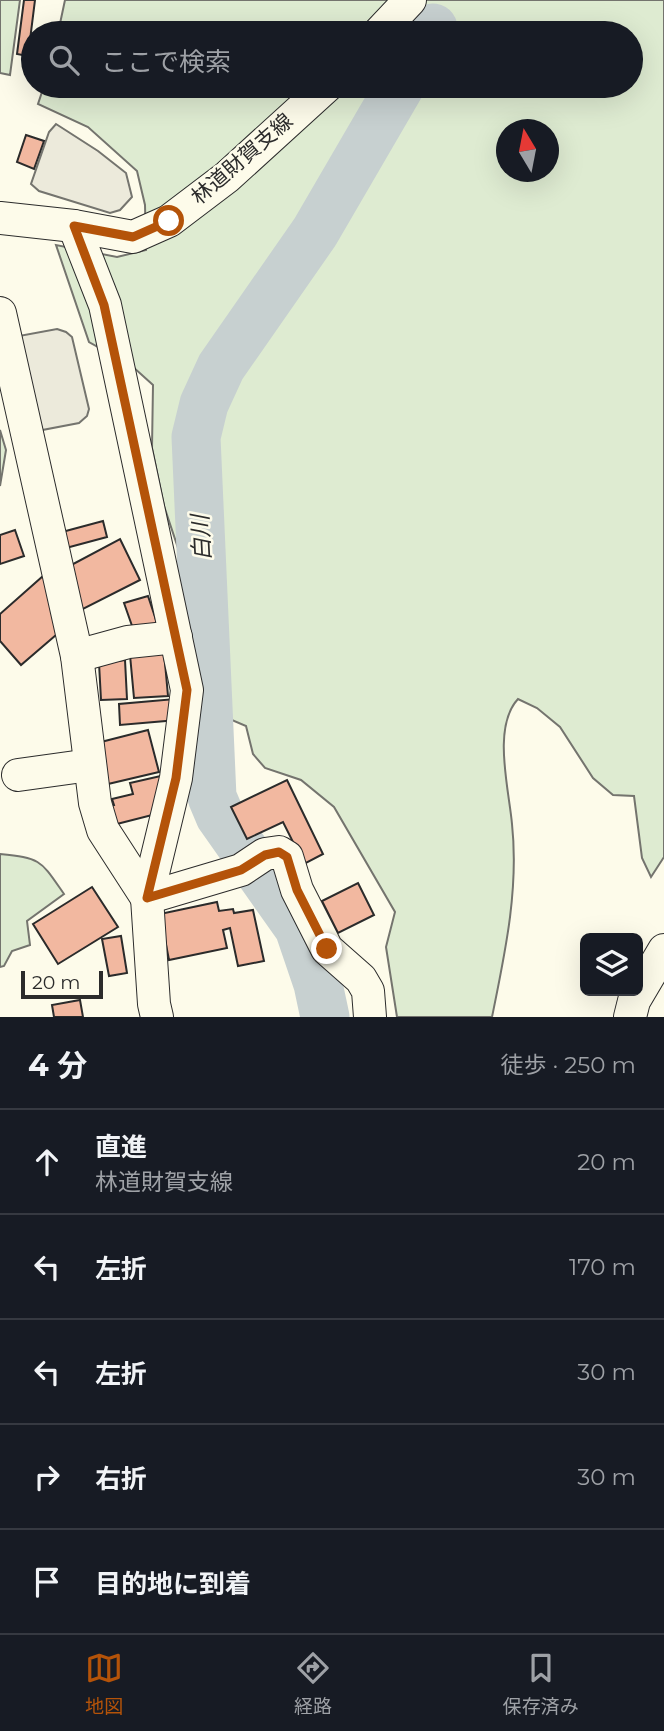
<!DOCTYPE html>
<html lang="ja">
<meta charset="utf-8">
<style>
:root{--surface:#171b24;--page:#242831;--text:#f1f3f6;--muted:#9ea1a6;--line:#363941;--accent:#b45309}
body{margin:0;font-family:Montserrat,"Noto Sans JP",sans-serif;background:var(--page);color:var(--text)}
.controls{position:absolute;right:21px;bottom:21px;display:grid;overflow:hidden;border-radius:10px;box-shadow:0 7px 28px #0002}
.controls button{width:63px;height:63px;display:grid;place-items:center;padding:0;border:0;border-bottom:2px solid var(--line);background:var(--surface);color:var(--text);font:35px sans-serif}
.compass{position:absolute;left:496px;top:119px;width:63px;height:63px;border-radius:50%;background:var(--surface);box-shadow:0 7px 28px #0002;rotate:350deg}
.scale{position:absolute;left:21px;bottom:18px;width:82px;box-sizing:border-box;padding-left:7px;border:4px solid #2b2b2b;border-top:0;font-size:19px;line-height:24px;white-space:nowrap;color:#2b2b2b;-webkit-text-stroke:5px #fdfbea;paint-order:stroke}
.stop{position:absolute;width:21px;height:21px;margin:-16px;border:5px solid #b45309;border-radius:50%;background:#fff}
.stop.end{background:#b45309;border-color:#fff;box-shadow:0 2px 7px #0008}
.list{margin:0;padding:0;list-style:none}
h2{display:flex;justify-content:space-between;align-items:center;height:91px;margin:0;padding:0 28px;font-size:30px}
h2 small{font-size:23px;font-weight:400;color:var(--muted)}
.list li{display:grid;grid-template-columns:46px 1fr auto;gap:21px;align-items:center;box-sizing:border-box;height:105px;padding:0 28px;border-top:2px solid var(--line)}
.list b{display:block;font-size:26px;white-space:nowrap}
.list p{margin:0;font-size:23px;white-space:nowrap;color:var(--muted)}
.list em{font-size:23px;font-style:normal;color:var(--muted)}
.icon{flex:none;width:38px;height:38px;fill:none;stroke:currentColor;stroke-width:2;stroke-linecap:round;stroke-linejoin:round}
.map{position:relative;flex:none;width:664px;height:1017px;overflow:hidden}
.search{position:absolute;background:var(--surface);box-shadow:0 7px 28px #0002;left:21px;right:21px;top:21px;height:77px;display:flex;align-items:center;gap:18px;box-sizing:border-box;padding:0 24px;border-radius:38px;color:var(--muted);font-size:26px}
.sheet{height:616px;background:var(--surface)}
nav{display:flex;justify-content:space-around;align-items:center;box-sizing:border-box;height:98px;border-top:2px solid var(--line);background:var(--surface);font-size:19px;color:var(--muted)}
nav a{display:grid;justify-items:center;gap:4px}
nav .on{color:var(--accent)}
.map>svg:first-child{display:block}
.green{fill:#deebd1;stroke:#74746e;stroke-width:2;fill-rule:evenodd}
.parking{fill:#eceadb;stroke:#74746e;stroke-width:2}
.lines{fill:none;stroke-linecap:round;stroke-linejoin:round}
.river{stroke:#c7d0d0;stroke-width:49}
.building{fill:#f2b8a0;stroke:#2b2b2b;stroke-width:2}
.minor-casing{stroke:#2b2b2b;stroke-width:34}
.minor{stroke:#fdfbea;stroke-width:32}
.route{stroke:#b45309;stroke-width:9}
.labels{text-anchor:middle;stroke-width:5;stroke-linejoin:round;paint-order:stroke}
.street-label{font-size:21px;fill:#2b2b2b;stroke:#fdfbea}
.water-label{font-size:23px;font-style:italic;fill:#2b2b2b;stroke:#fdfbea}
</style>
<div class="map">
<svg width="664" height="1017" viewBox="0 0 664 1017">
<rect width="100%" height="100%" fill="#fdfbea"/>
<g class="green">
<path d="M0,0H20L10,75L0,73Z"/>
<path d="M65,0H664V857L651,877L642,858L634,796L613,795L593,778L560,727L537,708L518,699C492,727 509,789 512,824C519,889 505,953 492,1017H397L386,947L395,912L334,807L301,780L265,768L253,754L246,726L232,720L211,722L212,650L164,506L152,448L153,385L132,366L89,342L56,245L117,257L146,250L145,205L137,171L88,127L38,104L44,86H631V33H58ZM506,130H548V172H506Z"/>
<path d="M0,430L6,450L0,486Z"/>
<path d="M0,854C42,858 41,861 64,894L27,921L30,945L12,951L4,966L0,967Z"/>
</g>
<g class="parking">
<path d="M56,124L98,151L126,173L132,197L120,210L110,213L39,191L31,184L49,132Z"/>
<path d="M57,329L66,332L72,337L89,409L87,416L79,423L37,431L19,336Z"/>
</g>
<g class="lines">
<g class="river">
<path d="M430,33L433,28"/>
<path d="M325,1017L318,984L299,928L220,816L212,797L196,437L204,404L221,367L315,232L400,86"/>
</g>
</g>
<g class="building">
<path d="M24,0H35L28,56L17,54Z"/>
<path d="M26,135L44,141L34,169L17,162Z"/>
<path d="M103,521L107,537L66,548L62,532Z"/>
<path d="M15,530L24,556L0,564V535Z"/>
<path d="M120,539L140,580L79,611L60,571Z"/>
<path d="M43,576L63,629L21,665L0,641V614Z"/>
<path d="M148,596L160,632L137,640L124,603Z"/>
<path d="M164,652L168,696L134,698L130,655Z"/>
<path d="M125,660L127,699L101,700L99,663Z"/>
<path d="M175,699L177,720L120,725L119,704Z"/>
<path d="M148,730L159,772L108,784L97,743Z"/>
<path d="M165,775L164,812L109,826L104,808L114,805L112,799L133,794L130,783Z"/>
<path d="M287,780L323,854L304,864L283,822L247,839L231,807Z"/>
<path d="M358,883L374,915L338,933L322,901Z"/>
<path d="M92,887L118,927L58,964L33,924Z"/>
<path d="M217,902L219,911L233,909L234,913L253,910L264,961L238,966L230,928L223,930L227,948L169,960L160,914Z"/>
<path d="M121,936L127,973L109,976L102,939Z"/>
<path d="M80,1000L83,1017H54L52,1005Z"/>
</g>
<g class="lines">
<defs>
<g id="minor">
<path d="M379,33L410,0"/>
<path d="M0,218L74,226L133,237L169,221L227,177L327,86"/>
<path d="M74,226L105,305L187,690L176,778L147,898L154,1004L157,1017"/>
<path d="M0,313L77,656L95,803L103,830L147,898L241,870L265,854L279,852L287,857L297,890L327,949L361,979L368,991L370,1017"/>
<path d="M77,656L128,642L176,637"/>
<path d="M18,775L90,765"/>
<path d="M630,1017L634,1001L664,950"/>
</g>
</defs>
<use href="#minor" class="minor-casing"/>
<use href="#minor" class="minor"/>
</g>
<g class="lines">
<path class="route" d="M169,221L133,237L74,226L104,305L187,690L176,778L147,898L241,870L265,855L279,852L287,857L297,890L327,949"/>
</g>
<g class="labels">
<g class="street-label">
<text transform="translate(242 159) rotate(-41)" y="7">林道財賀支線</text>
</g>
<g class="water-label">
<text transform="translate(201 538) rotate(-93)" y="8">白川</text>
</g>
</g>
</svg>
<div class="controls">
<button><svg class="icon" aria-label="layers" viewBox="0 0 24 24"><path d="M12 4l9 5-9 5-9-5zM3 14l9 5 9-5"/></svg></button>
</div>
<svg class="compass" viewBox="-18 -18 36 36"><path d="M0-13l5 13h-10z" fill="#e53935"/><path d="M0 13l5-13h-10z" fill="#9ea1a6"/></svg>
<div class="scale">20 m</div>
<div class="stop" style="left:169px;top:221px"></div>
<div class="stop end" style="left:327px;top:949px"></div>
<div class="search"><svg class="icon" aria-label="search" viewBox="0 0 24 24"><circle cx="10" cy="10" r="6"/><path d="M15 15l6 6"/></svg>ここで検索</div>
</div>
<section class="sheet">
<h2>4 分<small>徒歩 · 250 m</small></h2>
<ul class="list">
<li><svg class="icon" aria-label="ahead" viewBox="0 0 24 24"><path d="M12 20V5M6 11l6-6 6 6"/></svg><div><b>直進</b><p>林道財賀支線</p></div><em>20 m</em></li>
<li><svg class="icon" aria-label="left" viewBox="0 0 24 24"><path d="M17 20v-9H6M10 6l-5 5 5 5"/></svg><div><b>左折</b></div><em>170 m</em></li>
<li><svg class="icon" aria-label="left" viewBox="0 0 24 24"><path d="M17 20v-9H6M10 6l-5 5 5 5"/></svg><div><b>左折</b></div><em>30 m</em></li>
<li><svg class="icon" aria-label="right" viewBox="0 0 24 24"><path d="M7 20v-9h11M14 6l5 5-5 5"/></svg><div><b>右折</b></div><em>30 m</em></li>
<li><svg class="icon" aria-label="arrive" viewBox="0 0 24 24"><path d="M6 21V4h12l-3 4 3 4H6"/></svg><div><b>目的地に到着</b></div></li>
</ul>
</section>
<nav>
<a class="on"><svg class="icon" aria-label="map" viewBox="0 0 24 24"><path d="M3 6l6-2 6 2 6-2v14l-6 2-6-2-6 2zM9 4v14M15 6v14"/></svg>地図</a>
<a><svg class="icon" aria-label="directions" viewBox="0 0 24 24"><path d="M12 3l9 9-9 9-9-9zM9 14v-3h6M13 9l2 2-2 2"/></svg>経路</a>
<a><svg class="icon" aria-label="saved" viewBox="0 0 24 24"><path d="M7 4h10v16l-5-4-5 4z"/></svg>保存済み</a>
</nav>
